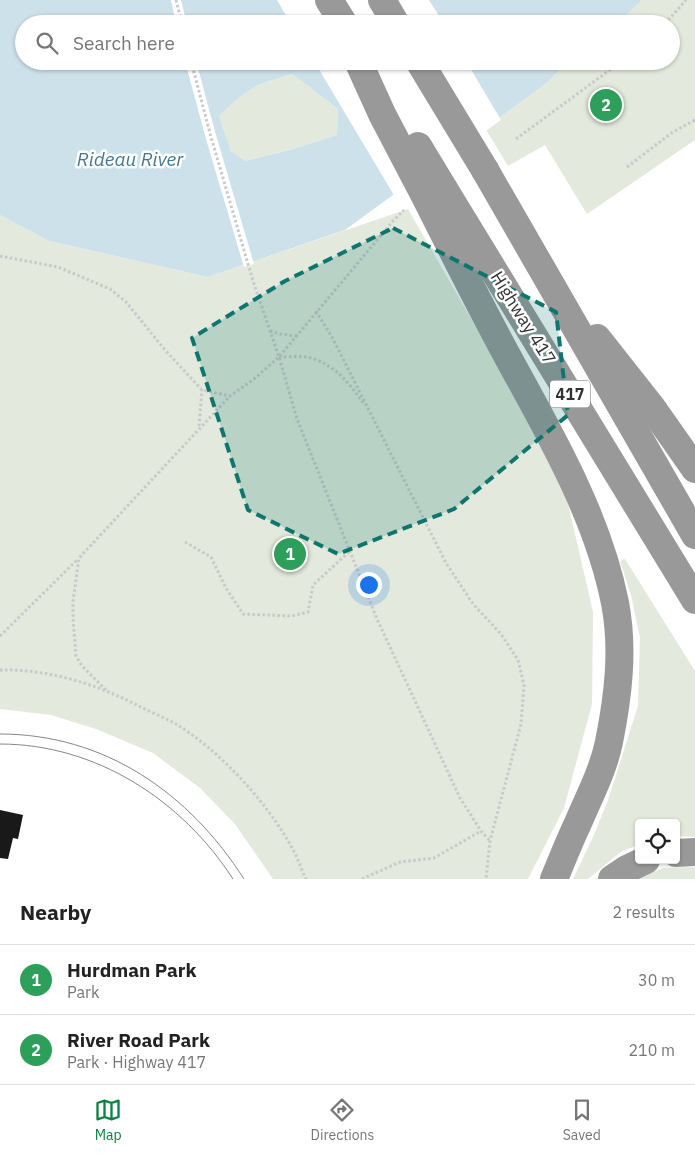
<!DOCTYPE html>
<meta charset="utf-8">
<style>
:root{--surface:#fff;--page:#f6f6f6;--text:#222;--muted:#767676;--line:#e0e0e0;--accent:#0b8043}
body{margin:0;font-family:"IBM Plex Sans",sans-serif;background:var(--page);color:var(--text)}
.controls{position:absolute;right:15px;bottom:15px;display:grid;overflow:hidden;border-radius:5px;box-shadow:0 1px 4px #0004}
.controls button{width:45px;height:45px;display:grid;place-items:center;padding:0;border:0;border-bottom:1px solid var(--line);background:var(--surface);color:var(--text);font:25px sans-serif}
.you{position:absolute;left:368px;top:584px;width:18px;height:18px;margin:-12px;border:4px solid #fff;border-radius:50%;background:#1a73e8;box-shadow:0 0 0 8px #1a73e833}
.badge{display:grid;place-items:center;width:32px;height:32px;border-radius:50%;background:var(--accent);color:#fff;font-size:16px;font-weight:700}
.pin{position:absolute;translate:-50% -50%;border:2px solid #fff;box-shadow:0 1px 5px #0006}
.list{margin:0;padding:0;list-style:none}
h2{display:flex;justify-content:space-between;align-items:center;height:65px;margin:0;padding:0 20px;font-size:21px}
h2 small{font-size:16px;font-weight:400;color:var(--muted)}
.list li{display:grid;grid-template-columns:32px 1fr auto;gap:15px;align-items:center;box-sizing:border-box;height:70px;padding:0 20px;border-top:1px solid var(--line)}
.list b{display:block;font-size:19px;white-space:nowrap}
.list p{margin:0;font-size:16px;white-space:nowrap;color:var(--muted)}
.list em{font-size:16px;font-style:normal;color:var(--muted)}
.icon{flex:none;width:28px;height:28px;fill:none;stroke:currentColor;stroke-width:2;stroke-linecap:round;stroke-linejoin:round}
.map{position:relative;flex:none;width:695px;height:879px;overflow:hidden}
.search{position:absolute;background:var(--surface);box-shadow:0 1px 4px #0004;left:15px;right:15px;top:15px;height:55px;display:flex;align-items:center;gap:12px;box-sizing:border-box;padding:0 18px;border-radius:28px;color:var(--muted);font-size:19px}
.sheet{height:205px;background:var(--surface)}
nav{display:flex;justify-content:space-around;align-items:center;box-sizing:border-box;height:70px;border-top:1px solid var(--line);background:var(--surface);font-size:14px;color:var(--muted)}
nav a{display:grid;justify-items:center;gap:2px}
nav .on{color:var(--accent)}
.map>svg:first-child{display:block}
.green{fill:#e3e9dc}
.water{fill:#cde1ea;fill-rule:evenodd}
.pier{fill:#fff}
.building{fill:#191919}
.lines{fill:none;stroke-linecap:round;stroke-linejoin:round}
.path{stroke:#c9c9c9;stroke-width:3;stroke-dasharray:2.5 2.5;stroke-linecap:butt}
.highway{stroke:#999;stroke-width:28}
.tram{stroke:#878787;stroke-width:1}
.highway-bridge{stroke:#999;stroke-width:28}
.marked{fill:#0f766e;fill-opacity:0.2;stroke:#0f766e;stroke-width:4;stroke-dasharray:10 6;stroke-linejoin:round}
.labels{text-anchor:middle;stroke-width:5;stroke-linejoin:round;paint-order:stroke}
.shield{fill:#fff;stroke:#707070;stroke-width:1}
.shield-label{font-size:16px;font-weight:bold;fill:#323232}
.street-label{font-size:18px;fill:#323232;stroke:#fff}
.water-label{font-size:19px;font-style:italic;fill:#437892;stroke:#fff}
</style>
<div class="map">
<svg width="695" height="879" viewBox="0 0 695 879">
<rect width="100%" height="100%" fill="#fff"/>
<g class="green">
<path d="M642,0H695V140L587,214L545,145L508,166L485,128L548,82L565,65L573,61H671V24H617Z"/>
<path d="M292,74L338,109L337,135L293,149L245,161L231,151L219,116L241,96L260,84Z"/>
<path d="M408,209L488,348L566,495L593,612L592,704L564,808L528,879H273L235,824L200,788L153,753L96,729L51,715L0,709V215L49,241L208,277Z"/>
<path d="M625,559L695,671V837L676,836V823H639V845L622,851L588,879H573L594,835L608,800L638,706L640,638L631,595L620,561Z"/>
<path d="M695,867V879H637L663,868Z"/>
</g>
<path class="water" d="M0,0H642L617,24H24V61H573L565,65L548,82L345,230L208,277L49,241L0,215ZM292,74L338,109L337,135L293,149L245,161L231,151L219,116L241,96L260,84Z"/>
<g class="pier">
<path d="M171,0H181L187,24H176Z"/>
<path d="M277,0H429L444,24H291Z"/>
<path d="M185,61H196L216,135L254,264L244,267L206,139Z"/>
<path d="M314,61H466L501,120L395,197Z"/>
</g>
<path class="building" d="M0,810L23,815L18,839L13,838L8,859L0,858Z"/>
<g class="lines">
<g class="path">
<path d="M176,0L182,24"/>
<path d="M665,24L686,0"/>
<path d="M191,61L211,137L253,281L279,357L297,419L377,619L460,798L481,831L490,841"/>
<path d="M516,139L622,61"/>
<path d="M627,167L673,132L695,120"/>
<path d="M0,256L58,267L110,289L126,302L165,350L202,390L230,396L254,379L279,357L393,221L404,210"/>
<path d="M316,311L332,337L446,563L473,604L501,634L518,660L524,685L521,724L490,841L486,879"/>
<path d="M270,331L280,334L297,336"/>
<path d="M279,357C288,357 299,356 307,357C334,363 349,383 364,404"/>
<path d="M199,426L202,390"/>
<path d="M185,542L211,557L226,588L243,614L292,616L308,612L313,585L350,551"/>
<path d="M0,636L78,559"/>
<path d="M0,670C47,669 93,683 135,704C148,711 163,717 176,724C219,750 268,803 292,848C298,858 301,869 306,879"/>
<path d="M106,690L82,666L76,656L73,619V601L79,558L230,396"/>
<path d="M362,879L400,862L434,858L481,831"/>
</g>
<g class="highway">
<path d="M329,0L344,24"/>
<path d="M382,0L396,24"/>
<path d="M485,170L695,535"/>
<path d="M444,189L695,600"/>
<path d="M427,200C454,254 481,308 510,361C552,438 598,517 615,603C624,649 618,697 609,742C603,771 589,797 578,823C569,842 562,860 554,879"/>
<path d="M597,338L653,409L695,469"/>
<path d="M676,853L695,852"/>
<path d="M612,879L627,869L646,860"/>
</g>
<g class="tram">
<path d="M0,734C105,734 189,793 244,879"/>
<path d="M0,744C96,744 182,800 233,879"/>
</g>
<g class="highway-bridge">
<path d="M358,61L382,114L427,200"/>
<path d="M419,61L485,170"/>
<path d="M418,146L444,189"/>
</g>
</g>
<path class="marked" d="M393,228L556,312L568,415L454,509L338,554L248,510L192,338L285,281Z"/>
<g class="labels">
<rect class="shield" x="550" y="380.5" width="40" height="27" rx="4"/>
<g class="shield-label">
<text x="570" y="400">417</text>
</g>
<g class="street-label">
<text transform="translate(523 318) rotate(58)" y="6">Highway 417</text>
</g>
<g class="water-label">
<text x="130" y="166">Rideau River</text>
</g>
</g>
</svg>
<div class="controls">
<button><svg class="icon" aria-label="locate" viewBox="0 0 24 24"><circle cx="12" cy="12" r="6"/><path d="M12 2v4M12 18v4M2 12h4M18 12h4"/></svg></button>
</div>
<div class="you"></div>
<div class="pin badge" style="left:290px;top:554px;background:#2e9e5b">1</div>
<div class="pin badge" style="left:606px;top:105px;background:#2e9e5b">2</div>
<div class="search"><svg class="icon" aria-label="search" viewBox="0 0 24 24"><circle cx="10" cy="10" r="6"/><path d="M15 15l6 6"/></svg>Search here</div>
</div>
<section class="sheet">
<h2>Nearby<small>2 results</small></h2>
<ul class="list">
<li><span class="badge" style="background:#2e9e5b">1</span><div><b>Hurdman Park</b><p>Park</p></div><em>30 m</em></li>
<li><span class="badge" style="background:#2e9e5b">2</span><div><b>River Road Park</b><p>Park · Highway 417</p></div><em>210 m</em></li>
</ul>
</section>
<nav>
<a class="on"><svg class="icon" aria-label="map" viewBox="0 0 24 24"><path d="M3 6l6-2 6 2 6-2v14l-6 2-6-2-6 2zM9 4v14M15 6v14"/></svg>Map</a>
<a><svg class="icon" aria-label="directions" viewBox="0 0 24 24"><path d="M12 3l9 9-9 9-9-9zM9 14v-3h6M13 9l2 2-2 2"/></svg>Directions</a>
<a><svg class="icon" aria-label="saved" viewBox="0 0 24 24"><path d="M7 4h10v16l-5-4-5 4z"/></svg>Saved</a>
</nav>
